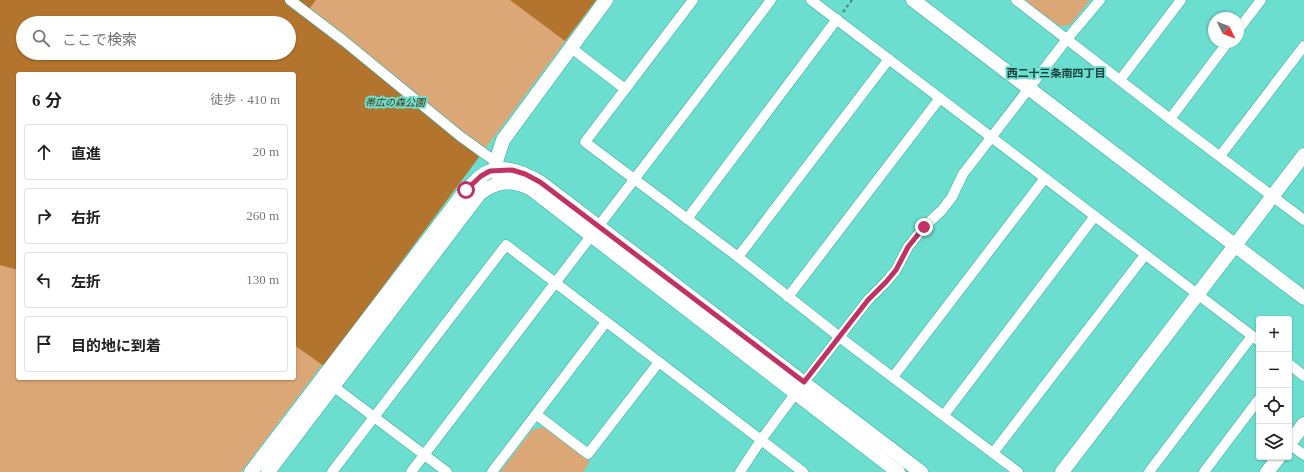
<!DOCTYPE html>
<html lang="ja">
<meta charset="utf-8">
<style>
:root{--surface:#fff;--page:#f6f6f6;--text:#222;--muted:#767676;--line:#e0e0e0}
body{margin:0;font-family:"Times New Roman","Noto Sans JP",serif;background:var(--page);color:var(--text)}
.controls{position:absolute;right:12px;bottom:12px;display:grid;overflow:hidden;border-radius:4px;box-shadow:0 1px 3px #0004}
.controls button{width:36px;height:36px;display:grid;place-items:center;padding:0;border:0;border-bottom:1px solid var(--line);background:var(--surface);color:var(--text);font:20px sans-serif}
.compass{position:absolute;left:1208px;top:12px;width:36px;height:36px;border-radius:50%;background:var(--surface);box-shadow:0 1px 3px #0004;rotate:133deg}
.stop{position:absolute;width:12px;height:12px;margin:-9px;border:3px solid #c03263;border-radius:50%;background:#fff}
.stop.end{background:#c03263;border-color:#fff;box-shadow:0 1px 4px #0008}
.list{margin:0;padding:0;list-style:none}
h2{display:flex;justify-content:space-between;align-items:center;height:52px;margin:0;padding:0 16px;font-size:17px}
h2 small{font-size:13px;font-weight:400;color:var(--muted)}
.list li{display:grid;grid-template-columns:26px 1fr auto;gap:12px;align-items:center;box-sizing:border-box;height:56px;margin:0 8px 8px;padding:0 8px;border:1px solid var(--line);border-radius:4px}
.list b{display:block;font-size:15px;white-space:nowrap}
.list em{font-size:13px;font-style:normal;color:var(--muted)}
.icon{flex:none;width:22px;height:22px;fill:none;stroke:currentColor;stroke-width:2;stroke-linecap:round;stroke-linejoin:round}
.map{position:relative;flex:none;width:1304px;height:472px;overflow:hidden}
.search{position:absolute;background:var(--surface);box-shadow:0 1px 3px #0004;left:16px;top:16px;width:280px;height:44px;display:flex;align-items:center;gap:10px;box-sizing:border-box;padding:0 14px;border-radius:22px;color:var(--muted);font-size:15px}
.panel{position:absolute;background:var(--surface);box-shadow:0 1px 3px #0004;left:16px;top:72px;width:280px;height:308px;border-radius:4px}
.map>svg:first-child{display:block}
.green{fill:#dba776;fill-rule:evenodd}
.forest{fill:#b3742e;fill-rule:evenodd}
.lines{fill:none;stroke-linecap:round;stroke-linejoin:round}
.street-casing{stroke:#2ba89b;stroke-width:11}
.secondary-casing{stroke:#2ba89b;stroke-width:15}
.path{stroke:#3b857c;stroke-width:2;stroke-dasharray:3 3;stroke-linecap:butt}
.street{stroke:#fff;stroke-width:10}
.secondary{stroke:#fff;stroke-width:14}
.route{stroke:#c03263;stroke-width:5}
.labels{text-anchor:middle;stroke-width:4;stroke-linejoin:round;paint-order:stroke}
.park-label{font-size:10px;font-style:italic;fill:#52300a;stroke:#6bdecf}
.neighbourhood-label{font-size:11px;font-weight:bold;fill:#1c403b;stroke:#6bdecf}
</style>
<div class="map">
<svg width="1304" height="472" viewBox="0 0 1304 472">
<rect width="100%" height="100%" fill="#6bdecf"/>
<g class="green">
<path d="M0,0H596L479,157L241,472H0ZM23,23H289V53H23ZM18,74H294V378H18Z"/>
<path d="M1027,0H1090L1070,25L1060,26L1027,3Z"/>
<path d="M543,427L590,462L583,472H500L532,430Z"/>
</g>
<g class="forest">
<path d="M0,0H316L306,13L479,157L324,366L294,345V74H18V270L0,265ZM23,23H289V53H23Z"/>
<path d="M510,0H596L565,41Z"/>
</g>
<g class="lines">
<defs>
<g id="street">
<path d="M290,0L344,41L460,136L496,162"/>
<path d="M693,0L585,142L738,257L846,342L1018,472"/>
<path d="M811,0L1259,341"/>
<path d="M1016,0L1170,119L1304,220"/>
<path d="M1238,30L1261,0"/>
<path d="M570,47L625,89"/>
<path d="M1120,80L1181,0"/>
<path d="M1170,119L1228,42"/>
<path d="M1220,156L1304,46"/>
<path d="M687,219L837,19"/>
<path d="M738,257L889,59"/>
<path d="M788,297L940,98"/>
<path d="M1289,364L1304,376"/>
<path d="M893,377L1045,178"/>
<path d="M329,383L447,472"/>
<path d="M537,415L588,454L659,362"/>
<path d="M944,415L1095,216"/>
<path d="M1289,444L1304,455"/>
<path d="M993,453L1145,255"/>
<path d="M332,472L506,245L803,472"/>
<path d="M411,472L771,0"/>
<path d="M492,472L606,322"/>
<path d="M740,472L761,440L795,394L868,300L886,282L896,270L908,247L924,227L942,210L952,197L963,174L1067,39L1100,0"/>
<path d="M1149,472L1252,336"/>
<path d="M1204,472L1259,399"/>
</g>
<g id="secondary">
<path d="M913,0L1304,298"/>
<path d="M499,178L496,162L503,140L606,0"/>
<path d="M1289,444L1304,424"/>
<path d="M251,472L466,190C473,184 479,176 488,172C504,164 526,174 540,182L921,472"/>
<path d="M268,472L480,193C498,181 510,179 530,188L898,472"/>
<path d="M1062,472L1304,155"/>
<path d="M1267,472L1279,457"/>
</g>
</defs>
<use href="#street" class="street-casing"/>
<use href="#secondary" class="secondary-casing"/>
<path class="path" d="M843,12L852,0"/>
<use href="#street" class="street"/>
<use href="#secondary" class="secondary"/>
</g>
<g class="lines">
<path class="route" d="M466,190L481,176L490,171L512,170L525,174L540,182L804,382L868,300L886,282L896,270L908,247L924,227"/>
</g>
<g class="labels">
<g class="park-label">
<text x="395" y="106">帯広の森公園</text>
</g>
<g class="neighbourhood-label">
<text x="1056" y="77">西二十三条南四丁目</text>
</g>
</g>
</svg>
<div class="controls">
<button>+</button>
<button>−</button>
<button><svg class="icon" aria-label="locate" viewBox="0 0 24 24"><circle cx="12" cy="12" r="6"/><path d="M12 2v4M12 18v4M2 12h4M18 12h4"/></svg></button>
<button><svg class="icon" aria-label="layers" viewBox="0 0 24 24"><path d="M12 4l9 5-9 5-9-5zM3 14l9 5 9-5"/></svg></button>
</div>
<svg class="compass" viewBox="-18 -18 36 36"><path d="M0-13l5 13h-10z" fill="#e53935"/><path d="M0 13l5-13h-10z" fill="#767676"/></svg>
<div class="stop" style="left:466px;top:190px"></div>
<div class="stop end" style="left:924px;top:227px"></div>
<div class="search"><svg class="icon" aria-label="search" viewBox="0 0 24 24"><circle cx="10" cy="10" r="6"/><path d="M15 15l6 6"/></svg>ここで検索</div>
<section class="panel">
<h2>6 分<small>徒歩 · 410 m</small></h2>
<ul class="list">
<li><svg class="icon" aria-label="ahead" viewBox="0 0 24 24"><path d="M12 20V5M6 11l6-6 6 6"/></svg><div><b>直進</b></div><em>20 m</em></li>
<li><svg class="icon" aria-label="right" viewBox="0 0 24 24"><path d="M7 20v-9h11M14 6l5 5-5 5"/></svg><div><b>右折</b></div><em>260 m</em></li>
<li><svg class="icon" aria-label="left" viewBox="0 0 24 24"><path d="M17 20v-9H6M10 6l-5 5 5 5"/></svg><div><b>左折</b></div><em>130 m</em></li>
<li><svg class="icon" aria-label="arrive" viewBox="0 0 24 24"><path d="M6 21V4h12l-3 4 3 4H6"/></svg><div><b>目的地に到着</b></div></li>
</ul>
</section>
</div>
